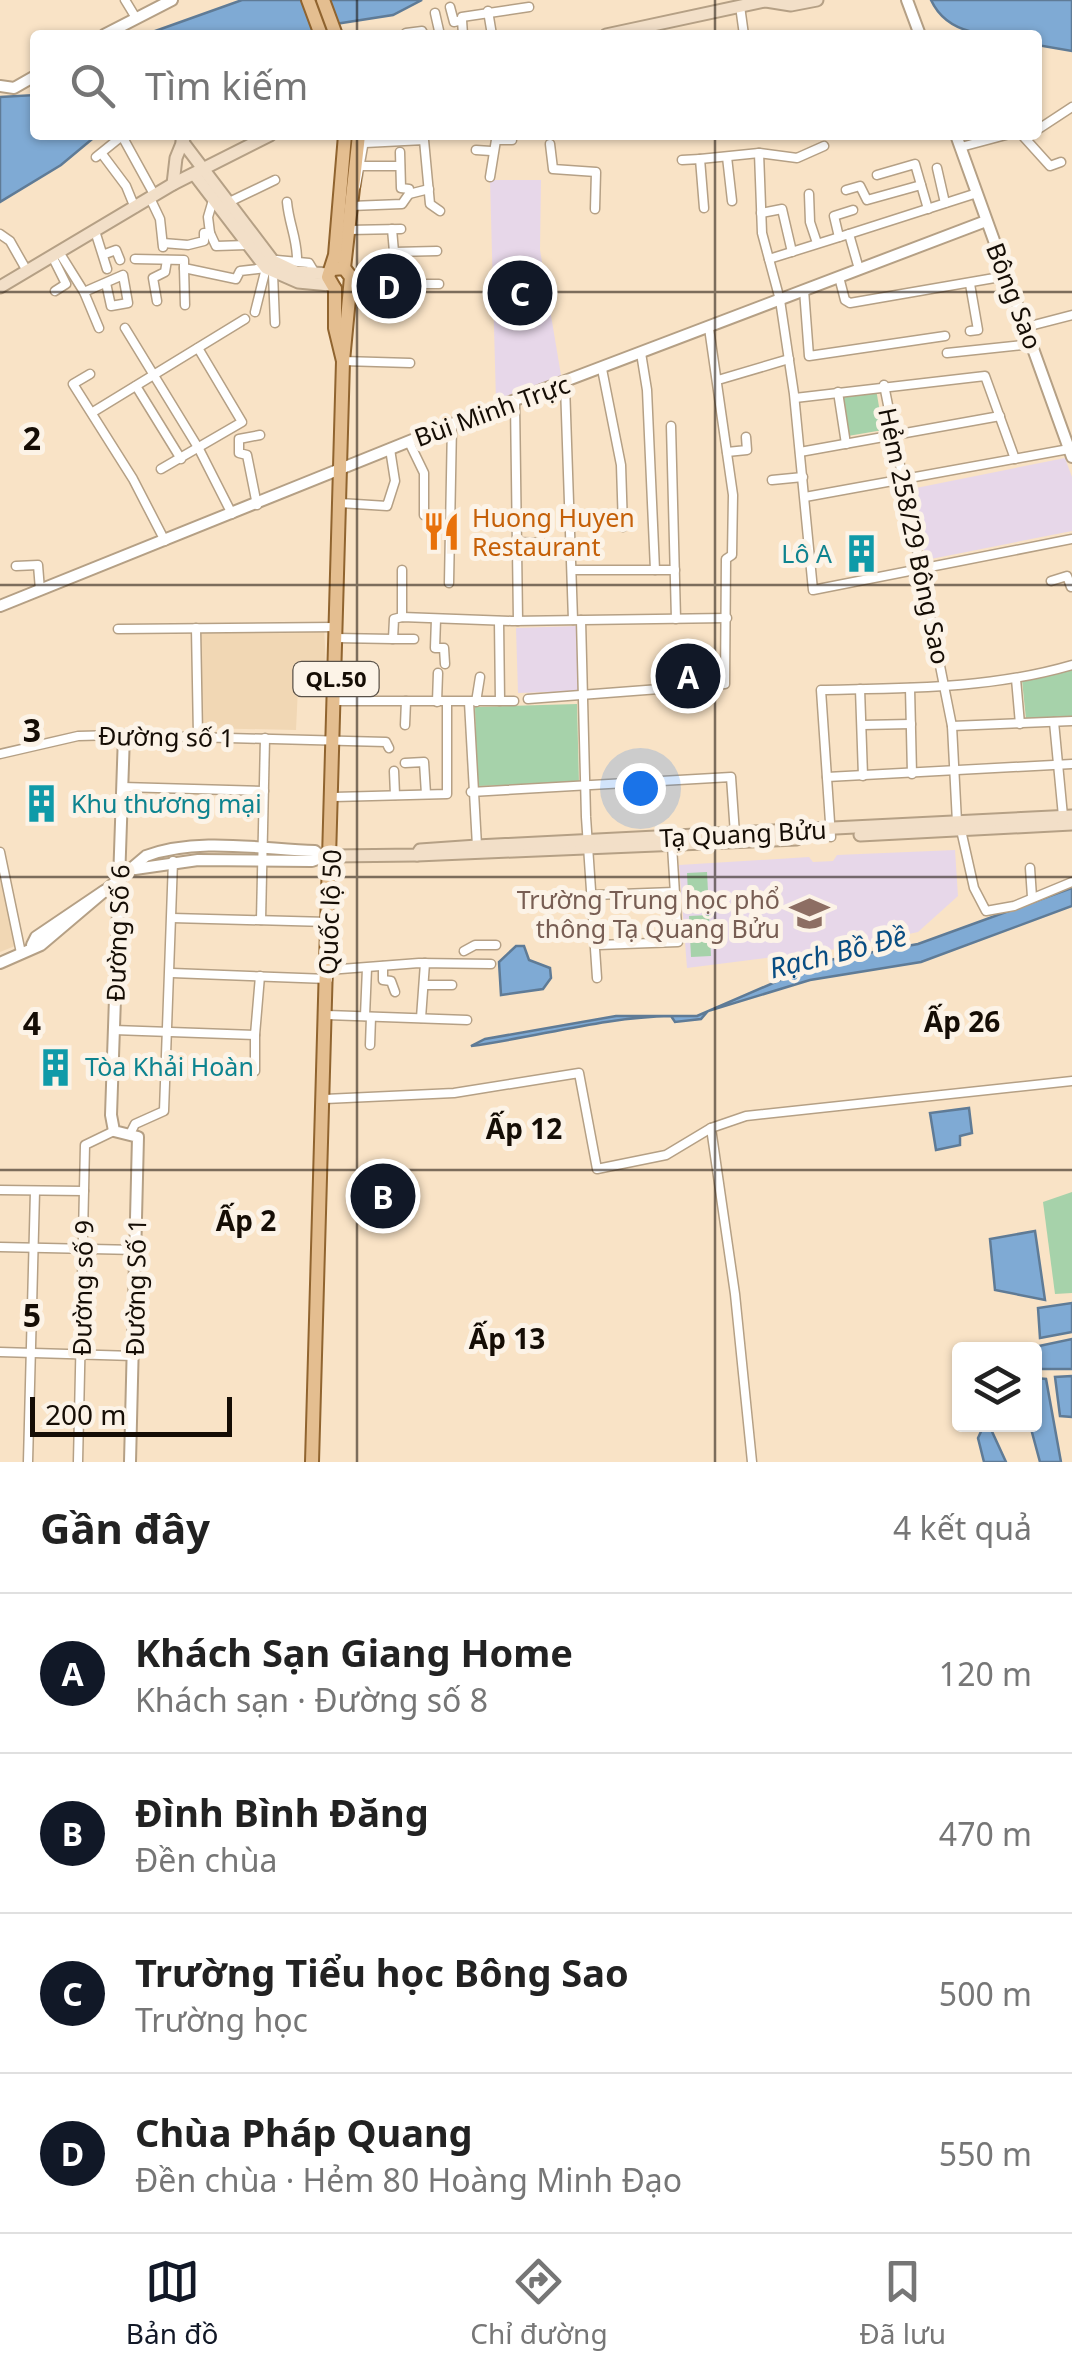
<!DOCTYPE html>
<html lang="vi">
<meta charset="utf-8">
<style>
:root{--surface:#fff;--page:#f2f2f2;--text:#222;--muted:#767676;--line:#e0e0e0;--accent:#111827}
body{margin:0;font-family:"Noto Sans",sans-serif;background:var(--page);color:var(--text)}
.controls{position:absolute;right:30px;bottom:30px;display:grid;overflow:hidden;border-radius:10px;box-shadow:0 2px 8px #0004}
.controls button{width:90px;height:90px;display:grid;place-items:center;padding:0;border:0;border-bottom:2px solid var(--line);background:var(--surface);color:var(--text);font:50px sans-serif}
.scale{position:absolute;left:30px;bottom:25px;width:202px;box-sizing:border-box;padding-left:10px;border:5px solid #150d05;border-top:0;font-size:28px;line-height:35px;white-space:nowrap;color:#150d05;-webkit-text-stroke:8px #fcf3e7;paint-order:stroke}
.you{position:absolute;left:640px;top:788px;width:35px;height:35px;margin:-25px;border:8px solid #fff;border-radius:50%;background:#1a73e8;box-shadow:0 0 0 15px #1a73e833}
.badge{display:grid;place-items:center;width:65px;height:65px;border-radius:50%;background:var(--accent);color:#fff;font-size:32px;font-weight:700}
.pin{position:absolute;translate:-50% -50%;border:5px solid #fff;box-shadow:0 2px 10px #0006}
.list{margin:0;padding:0;list-style:none}
h2{display:flex;justify-content:space-between;align-items:center;height:130px;margin:0;padding:0 40px;font-size:42px}
h2 small{font-size:32px;font-weight:400;color:var(--muted)}
.list li{display:grid;grid-template-columns:65px 1fr auto;gap:30px;align-items:center;box-sizing:border-box;height:160px;padding:0 40px;border-top:2px solid var(--line)}
.list b{display:block;font-size:38px;white-space:nowrap}
.list p{margin:0;font-size:32px;white-space:nowrap;color:var(--muted)}
.list em{font-size:32px;font-style:normal;color:var(--muted)}
.icon{flex:none;width:55px;height:55px;fill:none;stroke:currentColor;stroke-width:2;stroke-linecap:round;stroke-linejoin:round}
.map{position:relative;flex:none;width:1072px;height:1462px;overflow:hidden}
.search{position:absolute;background:var(--surface);box-shadow:0 2px 8px #0004;left:30px;right:30px;top:30px;height:110px;display:flex;align-items:center;gap:25px;box-sizing:border-box;padding:0 35px;border-radius:10px;color:var(--muted);font-size:38px}
.sheet{height:770px;background:var(--surface)}
nav{display:flex;justify-content:space-around;align-items:center;box-sizing:border-box;height:140px;border-top:2px solid var(--line);background:var(--surface);font-size:28px;color:var(--muted)}
nav a{display:grid;justify-items:center;gap:5px}
nav .on{color:var(--accent)}
.map>svg:first-child{display:block}
.built{fill:#f1d7b4}
.education{fill:#e7d7e9}
.green{fill:#a6d2aa}
.water{fill:#7faad4;stroke:#5f7b96;stroke-width:2.5}
.lines{fill:none;stroke-linecap:round;stroke-linejoin:round}
.minor-casing{stroke:#b5a085;stroke-width:11}
.tertiary-casing{stroke:#b5a085;stroke-width:14}
.secondary-casing{stroke:#b5a085;stroke-width:15}
.primary-casing{stroke:#90642f;stroke-width:16}
.minor{stroke:#fff;stroke-width:8}
.tertiary{stroke:#fff;stroke-width:10}
.secondary{stroke:#f2dfc8;stroke-width:11}
.primary{stroke:#e4be90;stroke-width:12}
.grid{fill:none;stroke:#150d05;stroke-width:2.5;stroke-opacity:0.55}
.labels{text-anchor:middle;stroke-width:10;stroke-linejoin:round;paint-order:stroke}
.shield{fill:#fcf3e7;stroke:#5a5249;stroke-width:2.5}
.shield-label{font-size:22px;font-weight:bold;fill:#150d05}
.street-label{font-size:25px;fill:#150d05;stroke:#fcf3e7}
.food-label{font-size:25px;fill:#c56008;stroke:#fcf3e7;text-anchor:start}
.culture-label{font-size:25px;fill:#0d838f;stroke:#fcf3e7;text-anchor:start}
.education-label{font-size:25px;fill:#785e54;stroke:#fcf3e7;text-anchor:end}
.water-label{font-size:28px;font-style:italic;fill:#094d82;stroke:#fcf3e7}
.neighbourhood-label{font-size:28px;font-weight:bold;fill:#150d05;stroke:#fcf3e7}
.grid-label{font-size:32px;text-anchor:middle;font-weight:bold;fill:#150d05;stroke:#fcf3e7;stroke-width:10;stroke-linejoin:round;paint-order:stroke}
</style>
<div class="map">
<svg width="1072" height="1462" viewBox="0 0 1072 1462">
<rect width="100%" height="100%" fill="#f9e3c6"/>
<g class="built">
<path d="M324,626L326,668L299,667L296,730L201,728L200,630Z"/>
<path d="M0,875L15,946L0,952Z"/>
</g>
<g class="education">
<path d="M490,180H541L540,250L562,381L496,401Z"/>
<path d="M1065,458L1072,477V531L926,560L911,489Z"/>
<path d="M578,626L580,691L518,693L516,628Z"/>
<path d="M955,850L958,896L918,932L844,948L687,968L679,865L809,857L813,862L833,861L837,855Z"/>
</g>
<g class="green">
<path d="M876,389L883,430L848,436L841,395Z"/>
<path d="M1072,669V716L1026,719L1022,680Z"/>
<path d="M577,704L579,784L477,786L475,707Z"/>
<path d="M707,872L709,912L689,913L687,873Z"/>
<path d="M709,915L711,956L691,957L689,916Z"/>
<path d="M1072,1192V1293L1055,1294L1043,1202Z"/>
</g>
<g class="water">
<path d="M242,0H422L393,15L329,25L310,35H144Z"/>
<path d="M931,0H1072V51L1037,45V35C999,35 950,41 931,0Z"/>
<path d="M35,95V135H97L61,165L0,202V97Z"/>
<path d="M1072,888V906L921,962L810,980L708,1011L701,1019L675,1022L671,1016C604,1017 538,1037 471,1046L485,1039L616,1016H697L824,961L918,944Z"/>
<path d="M516,946H524L529,960L550,968L551,978L543,989L501,995L499,962Z"/>
<path d="M969,1108L972,1133L960,1136V1145L936,1150L930,1113Z"/>
<path d="M1035,1231L1045,1300L995,1290L990,1239Z"/>
<path d="M1072,1303V1332L1040,1338L1038,1308Z"/>
<path d="M1072,1339V1369H1041L1039,1346Z"/>
<path d="M1072,1376V1417L1060,1416L1055,1377Z"/>
<path d="M1035,1378L1046,1379L1061,1462H1040L1030,1425L1034,1424Z"/>
<path d="M984,1425H989L1006,1462H984L978,1438Z"/>
</g>
<g class="lines">
<defs>
<g id="minor">
<path d="M125,0L136,18"/>
<path d="M740,6L744,35"/>
<path d="M450,7L454,22L462,20L463,35"/>
<path d="M488,11L492,35"/>
<path d="M435,13L440,35"/>
<path d="M462,20V17L529,7"/>
<path d="M406,33L422,31L424,35"/>
<path d="M1037,130L1072,107"/>
<path d="M1022,135L1050,166L1061,162"/>
<path d="M365,143L424,140L430,204L440,211"/>
<path d="M550,144L553,169L596,172L595,209"/>
<path d="M961,147L1006,135"/>
<path d="M476,150L491,151"/>
<path d="M400,152L401,188L409,189V194"/>
<path d="M759,153L762,233L780,300L794,394L813,590L1072,539"/>
<path d="M102,154L126,186L135,208"/>
<path d="M96,157L122,136L155,196"/>
<path d="M727,157L732,201"/>
<path d="M700,159L759,153L797,158L824,146"/>
<path d="M682,160L700,159L704,208"/>
<path d="M363,166H400"/>
<path d="M937,168L945,203"/>
<path d="M877,175L915,164L928,209"/>
<path d="M490,177L496,140H512V135"/>
<path d="M356,186L365,135"/>
<path d="M846,190L860,186L867,200L921,185"/>
<path d="M809,194L810,222L817,243"/>
<path d="M150,198L160,219L163,247"/>
<path d="M287,202C289,224 297,238 297,259"/>
<path d="M227,203L275,180"/>
<path d="M351,206L402,204L409,194L429,189"/>
<path d="M761,213L782,209L792,252"/>
<path d="M392,229L394,252L437,251"/>
<path d="M348,230L401,229"/>
<path d="M95,231L107,269"/>
<path d="M210,233L208,217L213,200"/>
<path d="M0,234L10,241L27,271"/>
<path d="M849,234L977,193"/>
<path d="M839,237L834,216L853,210"/>
<path d="M163,243L188,245L204,241V233H210L216,246L247,245"/>
<path d="M59,252L84,292L99,328"/>
<path d="M105,254L116,250L120,260"/>
<path d="M52,256L66,284L55,291"/>
<path d="M135,259L184,260V268L236,279L240,271L266,268"/>
<path d="M769,259L849,234L859,269"/>
<path d="M277,260L309,263L315,273"/>
<path d="M184,268L185,305"/>
<path d="M273,274L275,323"/>
<path d="M839,277L845,300L850,303L1006,276"/>
<path d="M418,284H439"/>
<path d="M970,284L978,330L970,331"/>
<path d="M804,290L809,356L945,336"/>
<path d="M84,292L123,275L128,303L111,306L106,283"/>
<path d="M157,301L153,278L165,272L167,260"/>
<path d="M255,312L266,268"/>
<path d="M1026,327L1072,315"/>
<path d="M125,328L199,449L232,514"/>
<path d="M641,353L647,390L655,570"/>
<path d="M947,353L1032,344"/>
<path d="M343,361L410,363"/>
<path d="M602,369L621,465L623,527"/>
<path d="M90,374L73,384L133,479L165,541"/>
<path d="M718,380L789,359"/>
<path d="M565,385L573,620"/>
<path d="M884,385L952,726L957,822"/>
<path d="M136,386L181,459"/>
<path d="M838,392L846,444"/>
<path d="M795,398L985,376L1015,459"/>
<path d="M515,402L518,621"/>
<path d="M93,412L245,319"/>
<path d="M671,426L676,619"/>
<path d="M409,442L424,473V515"/>
<path d="M727,452L747,450L746,437"/>
<path d="M800,452L1000,416"/>
<path d="M161,469L242,422L198,348"/>
<path d="M772,480L803,477"/>
<path d="M805,497L1069,449"/>
<path d="M340,503L387,506L395,481L390,449"/>
<path d="M257,505L247,455L239,453V439L260,435"/>
<path d="M517,542L571,544"/>
<path d="M16,566L38,565L40,590"/>
<path d="M402,570V617"/>
<path d="M572,570H675"/>
<path d="M1051,581L1067,576L1071,587"/>
<path d="M449,583L452,424"/>
<path d="M436,619L435,648H444L445,664"/>
<path d="M581,620L586,817L597,978"/>
<path d="M499,621L500,701"/>
<path d="M196,628L198,736"/>
<path d="M118,629L337,627"/>
<path d="M336,638L393,639L394,619L402,617L512,621L727,618"/>
<path d="M393,639H414"/>
<path d="M1016,679L1020,724"/>
<path d="M910,688L912,774"/>
<path d="M860,689L863,776"/>
<path d="M528,699L725,684L726,559L732,555L733,495L709,328"/>
<path d="M335,701H514"/>
<path d="M437,702L438,673"/>
<path d="M469,702L477,846"/>
<path d="M476,702L480,677"/>
<path d="M1054,722L1063,816"/>
<path d="M405,725L406,701"/>
<path d="M862,725L911,724"/>
<path d="M952,726L1072,721"/>
<path d="M0,754L78,736L116,735L386,742L389,748"/>
<path d="M405,763L424,762L426,794"/>
<path d="M394,771L395,795"/>
<path d="M827,777L1072,764"/>
<path d="M122,787L264,791"/>
<path d="M471,792L731,777L735,834"/>
<path d="M334,797L447,794V702"/>
<path d="M961,830L974,888L986,911L1014,906L1072,882"/>
<path d="M831,837L821,690C906,688 990,689 1072,665"/>
<path d="M0,852L21,953"/>
<path d="M1030,868L1032,897"/>
<path d="M594,895L674,892"/>
<path d="M172,918L328,922"/>
<path d="M261,920L265,738"/>
<path d="M598,945L678,942L672,846"/>
<path d="M464,951L475,945H496"/>
<path d="M383,966V980L391,981L395,992"/>
<path d="M328,970L419,963L491,964"/>
<path d="M172,973L328,979"/>
<path d="M424,985H452"/>
<path d="M327,1015L467,1020"/>
<path d="M365,1016L367,968"/>
<path d="M421,1018L425,963"/>
<path d="M114,1030L255,1035L260,976"/>
<path d="M370,1045L371,1017"/>
<path d="M255,1071V1035"/>
<path d="M325,1099L454,1093L579,1073L597,1169L666,1155L711,1128L746,1116L1072,1081"/>
<path d="M711,1128L735,1294L752,1462"/>
<path d="M131,1132L135,1124L164,1111L173,861"/>
<path d="M0,1190L84,1191"/>
<path d="M0,1247L137,1250"/>
<path d="M0,1352L134,1356"/>
<path d="M28,1462L35,1191"/>
<path d="M78,1462L85,1145L114,1131"/>
</g>
<g id="tertiary">
<path d="M907,0L920,35"/>
<path d="M104,35L172,0"/>
<path d="M0,86L14,88L35,76"/>
<path d="M956,135L1072,457"/>
<path d="M0,606L452,424L986,221"/>
<path d="M124,735L111,1115L114,1131L138,1137L130,1462"/>
<path d="M135,869L198,860L312,861L326,856"/>
<path d="M32,945L36,937L104,891"/>
<path d="M0,963L41,945L146,856C197,837 260,849 315,851L320,856"/>
</g>
<g id="secondary">
<path d="M766,1L791,5L817,0"/>
<path d="M606,35L769,0"/>
<path d="M182,141L273,261L296,272L329,274"/>
<path d="M194,174L266,268L298,282L330,285"/>
<path d="M173,184L176,158L185,136"/>
<path d="M0,287L173,184L270,135"/>
<path d="M860,835L1072,824"/>
<path d="M417,855L797,839"/>
<path d="M332,856L417,855L420,850L477,846L1072,816"/>
</g>
<g id="primary">
<path d="M308,0L321,35"/>
<path d="M323,0L336,35"/>
<path d="M344,268L359,135"/>
<path d="M335,289L328,277L335,255L345,135"/>
<path d="M335,289V328L343,361"/>
<path d="M312,1462L343,361L351,277L344,268L333,269"/>
</g>
</defs>
<use href="#minor" class="minor-casing"/>
<use href="#tertiary" class="tertiary-casing"/>
<use href="#secondary" class="secondary-casing"/>
<use href="#primary" class="primary-casing"/>
<use href="#minor" class="minor"/>
<use href="#tertiary" class="tertiary"/>
<use href="#secondary" class="secondary"/>
<use href="#primary" class="primary"/>
</g>
<path class="grid" d="M357,0V35M715,0V35M357,135V1462M715,135V1462M0,292H1072M0,585H1072M0,877H1072M0,1170H1072"/>
<defs>
<symbol id="restaurant-bare" viewBox="-9 -9 18 18"><path d="M-5-6h1v4h1v-4h1v4h1v-4h1v5L-1.5 .5V6h-2V.5L-5-1ZM5-6V6H3V1.5H1.5Q1.5-4 5-6Z" fill="#e8710a" stroke="#fcf3e7" stroke-width="2.5" paint-order="stroke"/></symbol>
<symbol id="building-bare" viewBox="-9 -9 18 18"><path d="M-4-6H4V6H1V3H-1V6H-4ZM-2.5-4.3h1.7v1.8h-1.7ZM.8-4.3h1.7v1.8H.8ZM-2.5-1h1.7V.8h-1.7ZM.8-1h1.7V.8H.8Z" fill="#0f9aa8" stroke="#fcf3e7" stroke-width="2.5" paint-order="stroke"/></symbol>
<symbol id="school-bare" viewBox="-9 -9 18 18"><path d="M0-5L7-2L0 1L-7-2ZM-4 1L0 2.5L4 1V4Q0 6-4 4Z" fill="#8d6e63" stroke="#fcf3e7" stroke-width="2.5" paint-order="stroke"/></symbol>
</defs>
<g fill-rule="evenodd">
<use href="#restaurant-bare" x="414" y="504" width="55" height="55"/>
<use href="#building-bare" x="834" y="526" width="55" height="55"/>
<use href="#building-bare" x="14" y="776" width="55" height="55"/>
<use href="#school-bare" x="782" y="886" width="55" height="55"/>
<use href="#building-bare" x="28" y="1040" width="55" height="55"/>
</g>
<g class="labels">
<rect class="shield" x="293.5" y="662" width="85" height="34" rx="8"/>
<g class="shield-label">
<text x="336" y="687">QL.50</text>
</g>
<g class="street-label">
<text transform="translate(1014 296) rotate(69)" y="9">Bông Sao</text>
<text transform="translate(492 411) rotate(-20)" y="9">Bùi Minh Trực</text>
<text transform="translate(914 536) rotate(78)" y="9">Hẻm 258/29 Bông Sao</text>
<text transform="translate(166 737) rotate(1)" y="9">Đường số 1</text>
<text transform="translate(743 834) rotate(-3)" y="9">Tạ Quang Bửu</text>
<text transform="translate(330 912) rotate(-88)" y="9">Quốc lộ 50</text>
<text transform="translate(118 933) rotate(-88)" y="9">Đường Số 6</text>
<text transform="translate(136 1287) rotate(-89)" y="9">Đường Số 1</text>
<text transform="translate(83 1288) rotate(-89)" y="9">Đường số 9</text>
</g>
<g class="food-label">
<text x="472" y="527">Huong Huyen<tspan x="472" dy="29">Restaurant</tspan></text>
</g>
<g class="culture-label">
<text x="832" y="563" text-anchor="end">Lô A</text>
<text x="71" y="813">Khu thương mại</text>
<text x="85" y="1076">Tòa Khải Hoàn</text>
</g>
<g class="education-label">
<text x="780" y="909">Trường Trung học phổ<tspan x="780" dy="29">thông Tạ Quang Bửu</tspan></text>
</g>
<g class="water-label">
<text transform="translate(838 952) rotate(-14)" y="10">Rạch Bồ Đề</text>
</g>
<g class="neighbourhood-label">
<text x="962" y="1032">Ấp 26</text>
<text x="524" y="1139">Ấp 12</text>
<text x="246" y="1231">Ấp 2</text>
<text x="507" y="1349">Ấp 13</text>
</g>
</g>
<g class="grid-label">
<text x="32" y="450">2</text>
<text x="32" y="742">3</text>
<text x="32" y="1035">4</text>
<text x="32" y="1327">5</text>
</g>
</svg>
<div class="controls">
<button><svg class="icon" aria-label="layers" viewBox="0 0 24 24"><path d="M12 4l9 5-9 5-9-5zM3 14l9 5 9-5"/></svg></button>
</div>
<div class="scale">200 m</div>
<div class="you"></div>
<div class="pin badge" style="left:688px;top:676px">A</div>
<div class="pin badge" style="left:383px;top:1196px">B</div>
<div class="pin badge" style="left:520px;top:293px">C</div>
<div class="pin badge" style="left:389px;top:286px">D</div>
<div class="search"><svg class="icon" aria-label="search" viewBox="0 0 24 24"><circle cx="10" cy="10" r="6"/><path d="M15 15l6 6"/></svg>Tìm kiếm</div>
</div>
<section class="sheet">
<h2>Gần đây<small>4 kết quả</small></h2>
<ul class="list">
<li><span class="badge">A</span><div><b>Khách Sạn Giang Home</b><p>Khách sạn · Đường số 8</p></div><em>120 m</em></li>
<li><span class="badge">B</span><div><b>Đình Bình Đăng</b><p>Đền chùa</p></div><em>470 m</em></li>
<li><span class="badge">C</span><div><b>Trường Tiểu học Bông Sao</b><p>Trường học</p></div><em>500 m</em></li>
<li><span class="badge">D</span><div><b>Chùa Pháp Quang</b><p>Đền chùa · Hẻm 80 Hoàng Minh Đạo</p></div><em>550 m</em></li>
</ul>
</section>
<nav>
<a class="on"><svg class="icon" aria-label="map" viewBox="0 0 24 24"><path d="M3 6l6-2 6 2 6-2v14l-6 2-6-2-6 2zM9 4v14M15 6v14"/></svg>Bản đồ</a>
<a><svg class="icon" aria-label="directions" viewBox="0 0 24 24"><path d="M12 3l9 9-9 9-9-9zM9 14v-3h6M13 9l2 2-2 2"/></svg>Chỉ đường</a>
<a><svg class="icon" aria-label="saved" viewBox="0 0 24 24"><path d="M7 4h10v16l-5-4-5 4z"/></svg>Đã lưu</a>
</nav>
